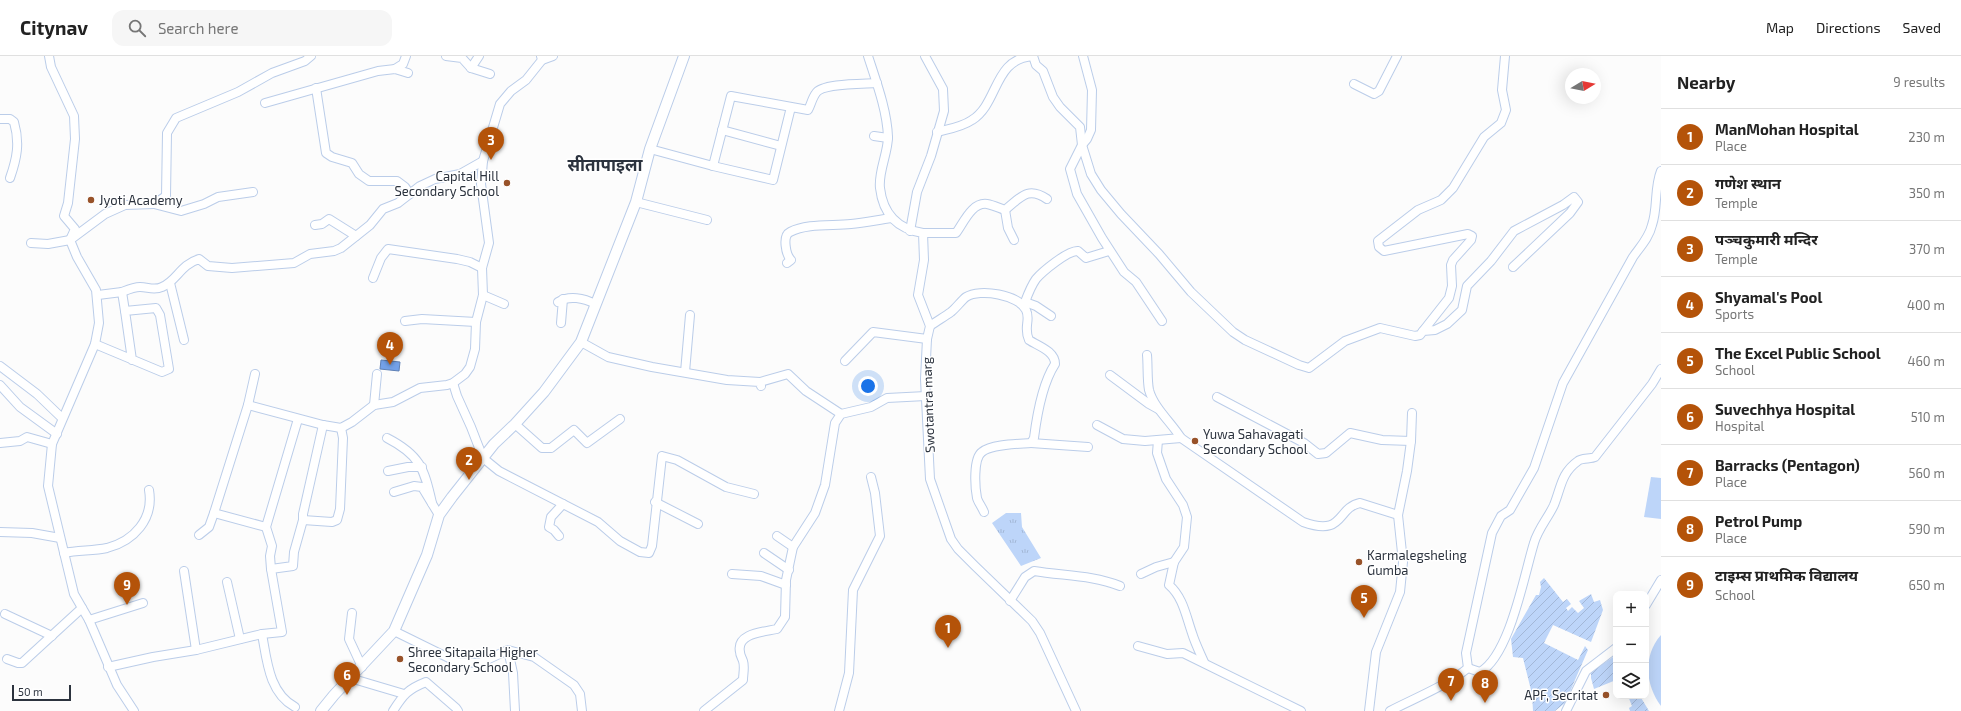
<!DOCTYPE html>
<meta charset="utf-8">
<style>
:root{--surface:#fff;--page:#f6f6f6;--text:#222;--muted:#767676;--line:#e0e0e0;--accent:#b45309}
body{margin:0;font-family:"Exo 2","Noto Sans Devanagari",sans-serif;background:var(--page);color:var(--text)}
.controls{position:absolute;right:12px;bottom:12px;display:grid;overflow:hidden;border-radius:8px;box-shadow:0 4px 16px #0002}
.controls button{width:36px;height:36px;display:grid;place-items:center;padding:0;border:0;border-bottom:1px solid var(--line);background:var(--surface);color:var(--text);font:20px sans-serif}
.compass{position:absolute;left:1565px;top:12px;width:36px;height:36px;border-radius:50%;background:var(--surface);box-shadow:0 4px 16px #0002;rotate:80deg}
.scale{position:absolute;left:12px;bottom:10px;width:59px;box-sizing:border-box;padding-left:4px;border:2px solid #2c333e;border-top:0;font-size:11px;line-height:14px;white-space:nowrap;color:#2c333e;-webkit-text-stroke:3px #fff;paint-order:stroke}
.you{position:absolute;left:868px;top:330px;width:14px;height:14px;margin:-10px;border:3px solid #fff;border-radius:50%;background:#1a73e8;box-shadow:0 0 0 6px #1a73e833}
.badge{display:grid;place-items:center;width:26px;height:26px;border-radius:50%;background:var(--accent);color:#fff;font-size:13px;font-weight:700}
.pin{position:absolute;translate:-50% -33px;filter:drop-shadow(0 1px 2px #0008)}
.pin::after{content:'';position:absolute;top:21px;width:14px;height:12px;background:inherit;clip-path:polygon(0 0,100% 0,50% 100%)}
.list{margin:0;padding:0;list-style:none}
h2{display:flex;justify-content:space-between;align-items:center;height:52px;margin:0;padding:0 16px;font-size:17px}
h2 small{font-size:13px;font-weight:400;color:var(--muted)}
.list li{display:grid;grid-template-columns:26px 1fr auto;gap:12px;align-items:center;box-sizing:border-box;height:56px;padding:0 16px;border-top:1px solid var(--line)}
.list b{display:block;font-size:15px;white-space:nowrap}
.list p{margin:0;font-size:13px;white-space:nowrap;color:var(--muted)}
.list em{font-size:13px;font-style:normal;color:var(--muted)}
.icon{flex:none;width:22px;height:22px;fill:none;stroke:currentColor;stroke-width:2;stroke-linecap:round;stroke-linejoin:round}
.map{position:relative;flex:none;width:1661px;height:655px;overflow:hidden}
header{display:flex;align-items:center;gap:24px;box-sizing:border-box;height:56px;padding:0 20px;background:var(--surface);border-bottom:1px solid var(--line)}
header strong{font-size:19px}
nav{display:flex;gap:22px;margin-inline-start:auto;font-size:14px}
.search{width:280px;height:36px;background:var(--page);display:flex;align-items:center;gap:10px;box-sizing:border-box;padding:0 14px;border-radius:12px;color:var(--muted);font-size:15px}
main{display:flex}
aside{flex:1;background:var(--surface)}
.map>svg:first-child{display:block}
.grass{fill:url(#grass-tufts)}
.park{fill:#bdd5f9}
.garden{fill:url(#garden-furrows)}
.water{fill:#73a1e8;stroke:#5e80b5}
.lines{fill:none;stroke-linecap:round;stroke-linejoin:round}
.minor-casing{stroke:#bbcde9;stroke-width:10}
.major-casing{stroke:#bbcde9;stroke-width:12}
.minor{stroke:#fff;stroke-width:8}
.major{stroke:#fff;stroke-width:10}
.poi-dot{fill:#985229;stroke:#fff;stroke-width:1.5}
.labels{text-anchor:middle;stroke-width:3;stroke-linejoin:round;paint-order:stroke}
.poi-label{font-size:13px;fill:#2c333e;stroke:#fff;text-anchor:start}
.street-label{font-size:13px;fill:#2c333e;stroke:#fff}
.district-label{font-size:17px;font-weight:bold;fill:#2c333e;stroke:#fff}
</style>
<header>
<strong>Citynav</strong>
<div class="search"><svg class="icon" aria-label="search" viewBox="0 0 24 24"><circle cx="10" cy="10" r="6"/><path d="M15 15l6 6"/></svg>Search here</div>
<nav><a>Map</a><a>Directions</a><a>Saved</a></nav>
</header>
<main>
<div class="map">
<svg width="1661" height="655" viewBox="0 0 1661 655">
<defs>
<pattern id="grass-tufts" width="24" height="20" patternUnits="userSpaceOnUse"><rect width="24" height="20" fill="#bdd5f9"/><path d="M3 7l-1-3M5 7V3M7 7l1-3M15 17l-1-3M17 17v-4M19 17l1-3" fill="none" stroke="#a3b7d6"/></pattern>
<pattern id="garden-furrows" width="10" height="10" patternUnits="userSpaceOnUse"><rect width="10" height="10" fill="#bdd5f9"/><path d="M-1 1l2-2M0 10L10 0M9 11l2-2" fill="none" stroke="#a3b7d6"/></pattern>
</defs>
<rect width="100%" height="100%" fill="#fcfcfc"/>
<path class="grass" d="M1006,457H1021L1022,471L1041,502L1021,510L992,467Z"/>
<g class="park">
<path d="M1651,421L1661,422V463L1644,461Z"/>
<path d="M1661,579V650C1645,629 1643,599 1661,579Z"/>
</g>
<g class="garden">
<path d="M1544,522L1563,546L1567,543L1571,548L1566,552L1568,555L1572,551L1578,557L1584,552L1579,545L1591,538L1594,546L1600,544L1603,554L1591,586L1553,569L1544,587L1578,604L1585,590L1588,594L1565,647L1555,655H1533L1532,638L1523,602L1513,601L1511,583L1536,539H1539L1541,531L1540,526Z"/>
<path d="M1616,599V624L1594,633L1591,622V616Z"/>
<path d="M1628,640H1640L1649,655H1630L1629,652L1632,650Z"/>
</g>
<path class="water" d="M381,304L400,306L399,315L380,313Z"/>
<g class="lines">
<defs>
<g id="minor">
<path d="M49,0L51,11L74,60L75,83L68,147L64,160L75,173L70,184L77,201L96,234L99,267L95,288L52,388L48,430L74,538L89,564L117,629L134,655"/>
<path d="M446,0L462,2L471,12L490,18L471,12"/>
<path d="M868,0C876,25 887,54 888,81C888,97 878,116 880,132C883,158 897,173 923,177L924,204L918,239L930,270L927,283L925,323L930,423L951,483L958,493L975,510L1032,565L1040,577L1076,655"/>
<path d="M1083,0L1092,34L1091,74L1087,83L1082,89L1070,113L1077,138L1102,182L1124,216L1136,226L1162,265"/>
<path d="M542,4L553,0"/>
<path d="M471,12L479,0"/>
<path d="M395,13L403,8L406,0"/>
<path d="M1354,28L1374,38L1379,35L1397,0"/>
<path d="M316,32L326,97L332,101L352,107L359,118L369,125H397L405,131L410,138"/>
<path d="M265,47L378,15L395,13L408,17"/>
<path d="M791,51L773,124L713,110L731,40L808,54C811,49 812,42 816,37C822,27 864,28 877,27"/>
<path d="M0,63H10L14,66C20,87 17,102 10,122"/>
<path d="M722,74L781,90"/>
<path d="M937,76C949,73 962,71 972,64C999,47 993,3 1033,0L1036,9L1043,15L1053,41L1060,51L1080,71L1082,89L1091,118L1101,134L1121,158L1159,198L1191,236L1233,276L1245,284L1299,309L1309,312L1345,285L1380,272L1415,280L1420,279L1423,275L1435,274L1447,268L1462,254L1467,230L1491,205L1514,175L1563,149L1574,141L1578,146L1570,157L1513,211"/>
<path d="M874,80L888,82"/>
<path d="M650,93L713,110"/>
<path d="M636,146L707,164"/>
<path d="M154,148L181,155L204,148L218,141L253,136"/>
<path d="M1005,154L1008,172L1014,184"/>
<path d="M315,169L322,168L329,163L356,180"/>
<path d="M910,175L917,136L931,100L944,55L943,33L925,0"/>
<path d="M923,177H956C964,166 972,146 987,148C993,149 999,152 1005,154C1021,141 1028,130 1047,143"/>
<path d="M31,187L48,188L70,184L105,158L125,149L154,148L166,140L167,77L176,62L238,36L272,17L305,5L311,0"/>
<path d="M787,207L791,204C786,199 782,180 790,176C807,167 832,170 851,168C864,167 877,164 891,162"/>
<path d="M373,222L381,202L388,193L457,203L470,206L482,212"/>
<path d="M170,227L184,284"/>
<path d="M122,236C127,234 134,231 140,231C148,231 154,235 162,231C177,225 180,209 199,203L208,210L232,212L294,207L310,198L334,195L341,192L370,169L383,153L398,147L420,130L435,123L460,118L483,105"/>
<path d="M98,239L122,236L125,255"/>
<path d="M483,239L504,248"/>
<path d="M558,246C569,239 584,242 595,248"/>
<path d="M1025,246C1028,238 1031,230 1036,223C1042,216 1068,194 1078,195L1086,202L1109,195"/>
<path d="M1023,248L1025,246L1036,250L1051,260"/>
<path d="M405,265L422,263L476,266"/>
<path d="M561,267L563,243"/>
<path d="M930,270C937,265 944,261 951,256C956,252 961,245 966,241C980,232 1019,239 1026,254C1031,264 1023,271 1029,284C1038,290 1055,295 1055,308C1042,328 1037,358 1034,382L1031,387C1019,388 992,388 982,396C973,402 975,432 977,442C978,446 982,451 984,456"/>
<path d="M1423,275L1449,242L1452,230L1451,209L1453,204L1471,184L1472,180L1468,178L1384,195L1379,191L1378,185L1418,154L1441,144L1453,132L1484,81L1501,67L1506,54L1502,34L1505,0"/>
<path d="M581,286L608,301L652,311L727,324L760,326L761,330"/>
<path d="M95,288L162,316L169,313L160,259L156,252L125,255L132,304"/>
<path d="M1147,299C1148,310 1147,323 1149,334C1154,352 1171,366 1181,382L1303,466C1345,481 1336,452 1360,447L1398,459"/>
<path d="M845,305L873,276L927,283"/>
<path d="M0,310L37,338L62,362"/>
<path d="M685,316L690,259"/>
<path d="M1110,319L1149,348L1158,353"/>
<path d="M760,326L788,318L806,335L841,358"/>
<path d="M453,327L457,340L471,371L483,402L499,415L598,466L620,485L640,496L649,497L652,490L662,400L677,404L726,431L754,438"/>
<path d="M0,329L20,351L57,378"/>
<path d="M1217,341L1304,387L1318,398L1326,397L1350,377L1382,384L1411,385"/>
<path d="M248,349L323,369L341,372L352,366L374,349L393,346L420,332L447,329L453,327L465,318L470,311L475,293L476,266L483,239L482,212L489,187L481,128L483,105L500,48L511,35L526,24L542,4L541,0"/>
<path d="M374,349L377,318"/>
<path d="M515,368L542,392H551L574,374L587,387L620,363"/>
<path d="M1097,369L1123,383L1145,385L1181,382"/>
<path d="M387,382C420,399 424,412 432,447"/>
<path d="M1158,384L1157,397L1166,423L1183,449L1187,461L1184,491L1174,506L1169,529C1183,541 1186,560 1192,577C1195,587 1200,597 1204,606"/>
<path d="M0,387L20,385L27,381L52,388"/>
<path d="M1031,387L1088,391"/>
<path d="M388,415L408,411H422"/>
<path d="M394,436L414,430L422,431L439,459"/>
<path d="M655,446L698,468"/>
<path d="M214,457L266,471"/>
<path d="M303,464L332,466L337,464L340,453L343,382L341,372"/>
<path d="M0,476L32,477L60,482"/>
<path d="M199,479L209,471L214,457L248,349L255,318"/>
<path d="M559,480L554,474L549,471L551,461L563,448"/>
<path d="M777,480L793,491"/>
<path d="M64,497C78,494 93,495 107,492C134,485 154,463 149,434"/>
<path d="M764,497L789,514"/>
<path d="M271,513L293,510L294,496L303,464V458L323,369"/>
<path d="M184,515L196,594"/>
<path d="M732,518L761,520L786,529"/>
<path d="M1141,518L1156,511L1174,506"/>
<path d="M227,526L240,583"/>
<path d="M1010,545L1025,521L1034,515C1064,520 1092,519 1120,530"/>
<path d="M1646,549L1661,524"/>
<path d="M352,557L349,583L362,611"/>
<path d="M5,558L52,580"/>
<path d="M89,564L143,547"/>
<path d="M394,575L457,606L480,607L508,594"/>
<path d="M262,578C267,605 269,637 295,651"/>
<path d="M1138,590L1167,598L1183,597L1301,655"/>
<path d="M7,603L18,607H22L82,552"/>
<path d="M108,611L153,601L196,594L262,578L282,576L271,513L270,500L272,490L266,471L298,363"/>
<path d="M1468,612L1466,597L1492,477L1501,460L1510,454L1534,412L1563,327L1633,201C1640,191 1649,182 1652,169C1658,152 1654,132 1661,115"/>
<path d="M1468,612L1480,616C1510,599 1524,519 1534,487C1538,473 1548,462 1554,449C1561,432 1561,417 1578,405C1581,402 1591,403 1595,401L1652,328L1661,313"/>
<path d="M350,622L404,638"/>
<path d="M393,655C403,639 408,633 426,626L456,652L458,655"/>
<path d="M515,655L513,617L508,594L534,601L574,629L580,638L582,655"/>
<path d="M704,655L743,624C743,618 745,611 743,605C742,602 740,599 740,596C736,577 764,576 777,573L785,561L786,524L793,491L815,457L825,429L835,367L841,358L871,351L887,342L926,340"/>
<path d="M839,655L849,617L853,534L880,480L875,437L871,421"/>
<path d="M1369,655L1376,596L1400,536L1403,506L1398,459L1407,415L1411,385L1412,357"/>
<path d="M1390,655C1415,642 1446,630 1468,612"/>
<path d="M1566,655L1586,615L1616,592"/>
</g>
<path id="major" d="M321,655L334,639L394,575L427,499L439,459L452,441L494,388L515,368L544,336L581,286L636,146L650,93L684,0"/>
</defs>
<use href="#minor" class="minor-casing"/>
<use href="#major" class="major-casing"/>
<use href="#minor" class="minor"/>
<use href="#major" class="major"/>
</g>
<g class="poi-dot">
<circle cx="507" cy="127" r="4"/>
<circle cx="91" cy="144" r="4"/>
<circle cx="1195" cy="385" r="4"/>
<circle cx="1359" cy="506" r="4"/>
<circle cx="400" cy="603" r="4"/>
<circle cx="1606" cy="639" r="4"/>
</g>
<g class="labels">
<g class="poi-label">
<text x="499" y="125" text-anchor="end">Capital Hill<tspan x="499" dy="15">Secondary School</tspan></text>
<text x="99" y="149">Jyoti Academy</text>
<text x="1203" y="383">Yuwa Sahavagati<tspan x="1203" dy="15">Secondary School</tspan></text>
<text x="1367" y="504">Karmalegsheling<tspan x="1367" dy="15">Gumba</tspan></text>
<text x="408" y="601">Shree Sitapaila Higher<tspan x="408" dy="15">Secondary School</tspan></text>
<text x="1598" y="644" text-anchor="end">APF, Secritat</text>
</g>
<g class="street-label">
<text transform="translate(928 349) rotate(-92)" y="5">Swotantra marg</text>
</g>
<g class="district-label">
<text x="605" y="115">सीतापाइला</text>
</g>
</g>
</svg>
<div class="controls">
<button>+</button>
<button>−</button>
<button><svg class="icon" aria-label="layers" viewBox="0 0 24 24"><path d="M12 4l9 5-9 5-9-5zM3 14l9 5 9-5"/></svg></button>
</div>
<svg class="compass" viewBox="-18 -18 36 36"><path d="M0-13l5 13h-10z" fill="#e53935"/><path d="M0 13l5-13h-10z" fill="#767676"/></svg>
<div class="scale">50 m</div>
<div class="you"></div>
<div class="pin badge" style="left:948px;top:592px">1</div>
<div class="pin badge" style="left:469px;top:424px">2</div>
<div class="pin badge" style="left:491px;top:104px">3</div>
<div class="pin badge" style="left:390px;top:309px">4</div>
<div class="pin badge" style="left:1364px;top:562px">5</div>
<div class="pin badge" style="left:347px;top:639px">6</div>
<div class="pin badge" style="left:1451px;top:645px">7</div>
<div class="pin badge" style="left:1485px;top:647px">8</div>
<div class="pin badge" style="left:127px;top:549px">9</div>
</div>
<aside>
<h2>Nearby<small>9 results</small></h2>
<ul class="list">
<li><span class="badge">1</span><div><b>ManMohan Hospital</b><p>Place</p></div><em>230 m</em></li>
<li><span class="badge">2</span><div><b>गणेश स्थान</b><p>Temple</p></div><em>350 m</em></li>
<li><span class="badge">3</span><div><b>पञ्चकुमारी मन्दिर</b><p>Temple</p></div><em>370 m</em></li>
<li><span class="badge">4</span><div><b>Shyamal's Pool</b><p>Sports</p></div><em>400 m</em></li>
<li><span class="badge">5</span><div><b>The Excel Public School</b><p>School</p></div><em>460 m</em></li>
<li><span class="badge">6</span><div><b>Suvechhya Hospital</b><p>Hospital</p></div><em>510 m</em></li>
<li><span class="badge">7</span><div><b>Barracks (Pentagon)</b><p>Place</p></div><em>560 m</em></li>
<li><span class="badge">8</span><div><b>Petrol Pump</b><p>Place</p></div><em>590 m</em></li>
<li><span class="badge">9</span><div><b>टाइम्स प्राथमिक विद्यालय</b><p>School</p></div><em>650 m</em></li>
</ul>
</aside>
</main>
